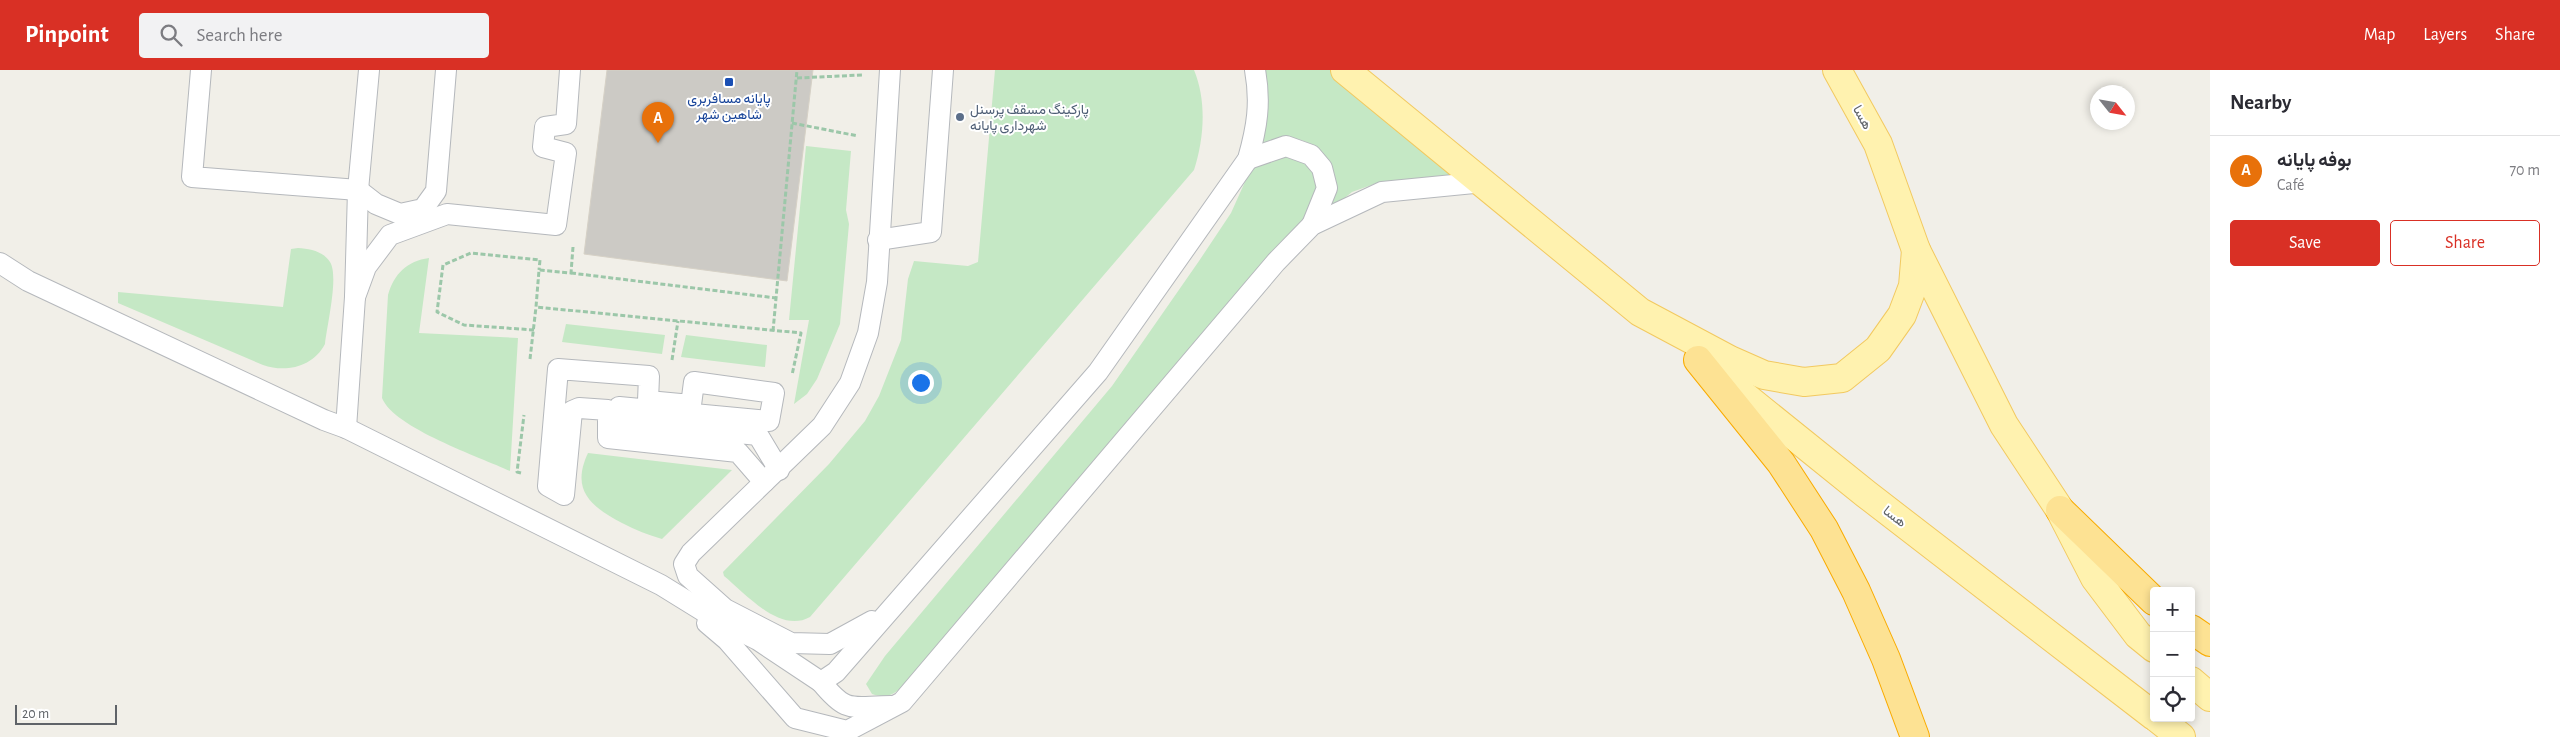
<!DOCTYPE html>
<meta charset="utf-8">
<style>
:root{--surface:#fff;--page:#f2f2f3;--text:#2b2b33;--muted:#7c7c81;--line:#e1e1e2;--accent:#d93025}
body{margin:0;font-family:"Alegreya Sans",Vazirmatn,sans-serif;background:var(--page);color:var(--text)}
.controls{position:absolute;right:15px;bottom:15px;display:grid;overflow:hidden;border-radius:5px;box-shadow:0 2px 8px #0003}
.controls button{width:45px;height:45px;display:grid;place-items:center;padding:0;border:0;border-bottom:1px solid var(--line);background:var(--surface);color:var(--text);font:25px sans-serif}
.compass{position:absolute;left:2090px;top:15px;width:45px;height:45px;border-radius:50%;background:var(--surface);box-shadow:0 2px 8px #0003;rotate:121deg}
.scale{position:absolute;left:15px;bottom:12px;width:102px;box-sizing:border-box;padding-left:5px;border:2px solid #5f6368;border-top:0;font-size:14px;line-height:18px;white-space:nowrap;color:#5f6368;-webkit-text-stroke:4px #fff;paint-order:stroke}
.you{position:absolute;left:920px;top:312px;width:18px;height:18px;margin:-12px;border:4px solid #fff;border-radius:50%;background:#1a73e8;box-shadow:0 0 0 8px #1a73e833}
.badge{display:grid;place-items:center;width:32px;height:32px;border-radius:50%;background:var(--accent);color:#fff;font-size:16px;font-weight:700}
.pin{position:absolute;translate:-50% -41px;filter:drop-shadow(0 1px 2px #0008)}
.pin::after{content:'';position:absolute;top:26px;width:18px;height:15px;background:inherit;clip-path:polygon(0 0,100% 0,50% 100%)}
.list{margin:0;padding:0;list-style:none}
h2{display:flex;justify-content:space-between;align-items:center;height:65px;margin:0;padding:0 20px;font-size:21px}
h2 small{font-size:16px;font-weight:400;color:var(--muted)}
.list li{display:grid;grid-template-columns:32px 1fr auto;gap:15px;align-items:center;box-sizing:border-box;height:70px;padding:0 20px;border-top:1px solid var(--line)}
.list b{display:block;font-size:19px;white-space:nowrap}
.list p{margin:0;font-size:16px;white-space:nowrap;color:var(--muted)}
.list em{font-size:16px;font-style:normal;color:var(--muted)}
.actions{display:flex;gap:10px;padding:15px 20px}
.actions a{flex:1;padding:11px 0;border:1px solid var(--accent);border-radius:5px;text-align:center;font-size:18px;color:var(--accent)}
.actions .main{background:var(--accent);color:#fff}
.icon{flex:none;width:28px;height:28px;fill:none;stroke:currentColor;stroke-width:2;stroke-linecap:round;stroke-linejoin:round}
.map{position:relative;flex:none;width:2210px;height:667px;overflow:hidden}
header{display:flex;align-items:center;gap:30px;box-sizing:border-box;height:70px;padding:0 25px;background:var(--accent);color:#fff}
header strong{font-size:24px}
nav{display:flex;gap:28px;margin-inline-start:auto;font-size:18px}
.search{width:350px;height:45px;background:var(--page);display:flex;align-items:center;gap:12px;box-sizing:border-box;padding:0 18px;border-radius:5px;color:var(--muted);font-size:19px}
main{display:flex}
aside{flex:1;background:var(--surface)}
.map>svg:first-child{display:block}
.green{fill:#c5e8c5}
.building{fill:#cccac5;stroke:#d6d1c6}
.lines{fill:none;stroke-linecap:round;stroke-linejoin:round}
.service-casing{stroke:#b5b8bc;stroke-width:22}
.primary-casing{stroke:#f2c960;stroke-width:30}
.motorway-casing{stroke:#f9ab00;stroke-width:30}
.path{stroke:#9cc7a9;stroke-width:3;stroke-dasharray:5 2.5;stroke-linecap:butt}
.service{stroke:#fff;stroke-width:20}
.primary{stroke:#fff2af;stroke-width:28}
.motorway{stroke:#fde293;stroke-width:28}
.transit-dot{fill:#1a4fb4;stroke:#fff;stroke-width:2}
.service-dot{fill:#5c6f8a;stroke:#fff;stroke-width:2}
.labels{text-anchor:middle;stroke-width:4;stroke-linejoin:round;paint-order:stroke}
.transit-label{font-size:14px;fill:#164399;stroke:#fff}
.service-label{font-size:14px;fill:#4e5e75;stroke:#fff;text-anchor:start}
.street-label{font-size:14px;fill:#5f6368;stroke:#fff}
</style>
<header>
<strong>Pinpoint</strong>
<div class="search"><svg class="icon" aria-label="search" viewBox="0 0 24 24"><circle cx="10" cy="10" r="6"/><path d="M15 15l6 6"/></svg>Search here</div>
<nav><a>Map</a><a>Layers</a><a>Share</a></nav>
</header>
<main>
<div class="map">
<svg width="2210" height="667" viewBox="0 0 2210 667">
<rect width="100%" height="100%" fill="#f1efe8"/>
<g class="green">
<path d="M995,0H1194C1207,31 1204,69 1194,100L810,547C780,564 746,524 724,506L723,502L829,394L865,351L879,326L901,270L908,209L914,191L968,196L978,192Z"/>
<path d="M1263,0H1334L1466,107L1377,113L1352,122L1325,144C1328,135 1334,124 1335,115C1339,95 1314,71 1296,69C1286,68 1272,74 1262,77L1268,25Z"/>
<path d="M806,76L851,81L846,140L849,154L840,254L817,309L807,324L794,334L809,250H789Z"/>
<path d="M1296,84L1319,104L1311,147L904,615C893,625 887,629 872,624L866,614L885,586L1112,316L1199,191L1231,143L1253,94Z"/>
<path d="M298,178C310,179 323,181 330,192C339,206 327,255 325,274C313,297 286,303 263,295L118,233V222L283,237L291,179Z"/>
<path d="M429,188L419,263L518,268L510,401C480,387 394,358 382,328L388,225C394,204 407,191 429,188Z"/>
<path d="M566,254L665,265L662,284L562,272Z"/>
<path d="M686,265L767,275L765,297L681,287Z"/>
<path d="M588,383L732,400L662,469C648,465 636,460 622,453C592,437 570,421 588,383Z"/>
</g>
<path class="building" d="M607,0H813L787,211L584,184Z"/>
<g class="lines">
<defs>
<g id="service">
<path d="M201,0L192,107L358,120L376,134L400,144L423,139L436,121L446,0"/>
<path d="M1248,89L1286,76L1311,85L1322,98L1327,118L1312,155"/>
<path d="M878,170L931,162L943,0"/>
<path d="M0,193L28,211L324,350L346,358L661,515L716,549L758,570L821,612L836,602L1098,302L1248,89C1257,57 1261,33 1255,0"/>
<path d="M355,227L366,197L390,165L447,144L556,155L566,83L543,77L545,57L566,54L570,0"/>
<path d="M346,358L355,227L358,120L369,0"/>
<path d="M764,412L738,382L608,368V340L579,338L572,341L564,425L548,416L558,299L649,306L648,331L691,335L694,312L774,323L769,351L619,337L621,351L758,365L779,400"/>
<path d="M872,551L830,574L791,573L725,539L688,506L684,494L691,483L822,356L850,313L868,263L877,212L890,0"/>
<path d="M707,553L727,570L795,648L847,661L902,632L1276,192L1312,155L1382,122L1484,112"/>
<path d="M821,612C848,645 851,636 891,636"/>
</g>
<g id="primary">
<path d="M1345,0L1640,242L1730,290L1764,305L1804,312L1842,308L1878,279L1902,245L1913,216L1916,180"/>
<path d="M1837,0L1878,74L1916,180L2004,355L2060,440L2095,508L2138,565L2154,578"/>
<path d="M1717,304L1866,424L2154,646"/>
<path d="M2191,611L2210,627"/>
<path d="M2157,648L2181,667"/>
</g>
<g id="motorway">
<path d="M1698,290L1781,393L1824,459L1856,521L1886,589L1915,667"/>
<path d="M2060,440L2154,531"/>
<path d="M2191,559L2210,572"/>
</g>
</defs>
<use href="#service" class="service-casing"/>
<use href="#primary" class="primary-casing"/>
<use href="#motorway" class="motorway-casing"/>
<g class="path">
<path d="M797,8L862,5"/>
<path d="M792,53L858,66"/>
<path d="M573,177L571,203L539,200L536,237L801,263L792,305"/>
<path d="M571,203L776,228"/>
<path d="M534,260L464,255L437,242L443,195L471,183L540,190L539,200"/>
<path d="M773,261L797,0"/>
<path d="M530,289L536,237"/>
<path d="M672,290L678,251"/>
<path d="M521,403L517,402L524,345"/>
</g>
<use href="#service" class="service"/>
<use href="#primary" class="primary"/>
<use href="#motorway" class="motorway"/>
</g>
<rect class="transit-dot" x="724" y="7" width="10" height="10" rx="2.5"/>
<circle class="service-dot" cx="960" cy="47" r="5"/>
<g class="labels">
<g class="transit-label">
<text x="729" y="33">پایانه مسافربری<tspan x="729" dy="16">شاهین شهر</tspan></text>
</g>
<g class="service-label">
<text x="970" y="44">پارکینگ مسقف پرسنل<tspan x="970" dy="16">شهرداری پایانه</tspan></text>
</g>
<g class="street-label">
<text transform="translate(1863 47) rotate(61)" y="5">هسا</text>
<text transform="translate(1895 446) rotate(38)" y="5">هسا</text>
</g>
</g>
</svg>
<div class="controls">
<button>+</button>
<button>−</button>
<button><svg class="icon" aria-label="locate" viewBox="0 0 24 24"><circle cx="12" cy="12" r="6"/><path d="M12 2v4M12 18v4M2 12h4M18 12h4"/></svg></button>
</div>
<svg class="compass" viewBox="-18 -18 36 36"><path d="M0-13l5 13h-10z" fill="#e53935"/><path d="M0 13l5-13h-10z" fill="#7c7c81"/></svg>
<div class="scale">20 m</div>
<div class="you"></div>
<div class="pin badge" style="left:658px;top:73px;background:#e8710a">A</div>
</div>
<aside>
<h2>Nearby<small></small></h2>
<ul class="list">
<li><span class="badge" style="background:#e8710a">A</span><div><b>بوفه پایانه</b><p>Café</p></div><em>70 m</em></li>
</ul>
<div class="actions"><a class="main">Save</a><a>Share</a></div>
</aside>
</main>
